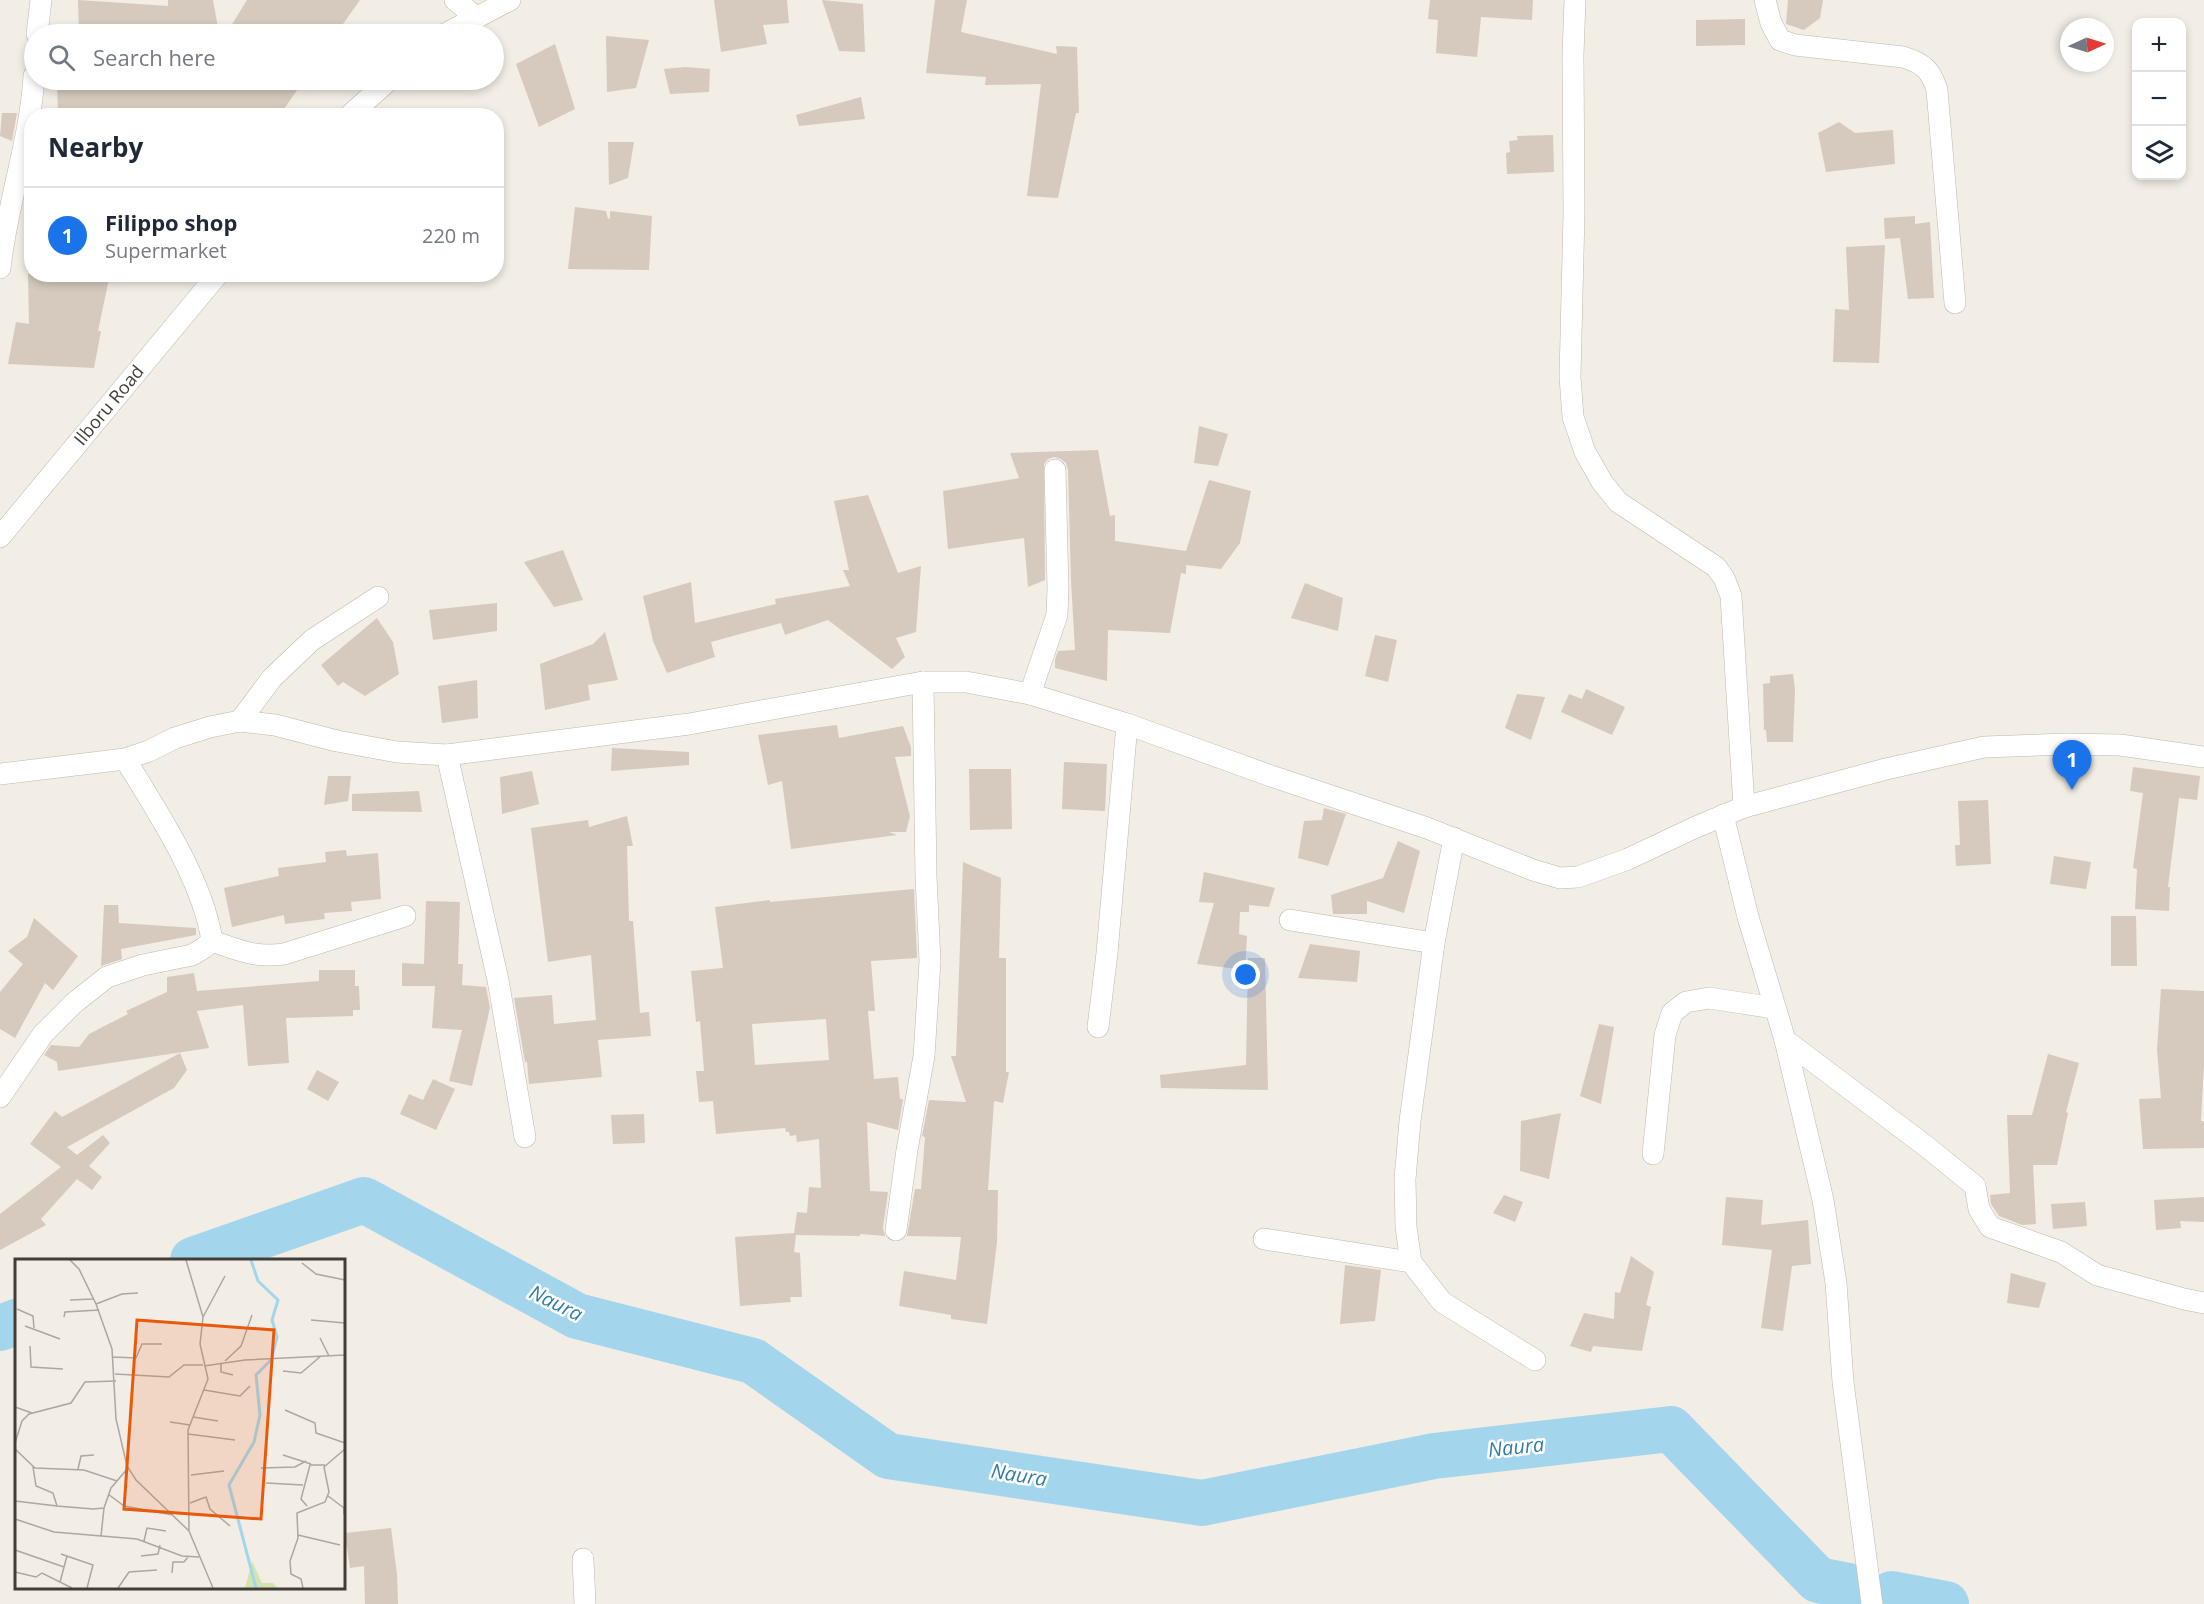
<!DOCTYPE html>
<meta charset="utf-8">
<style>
:root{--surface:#fff;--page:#f6f6f7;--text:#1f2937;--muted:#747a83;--line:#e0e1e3;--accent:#1a73e8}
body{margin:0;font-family:"Open Sans",sans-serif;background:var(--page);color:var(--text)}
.controls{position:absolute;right:18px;top:18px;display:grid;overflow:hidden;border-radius:12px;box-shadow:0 3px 9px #0003}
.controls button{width:54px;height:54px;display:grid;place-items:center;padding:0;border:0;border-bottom:2px solid var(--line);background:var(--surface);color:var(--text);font:30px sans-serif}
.compass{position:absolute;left:2060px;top:18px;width:54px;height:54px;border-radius:50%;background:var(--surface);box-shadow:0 3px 9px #0003;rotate:86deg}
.you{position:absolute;left:1246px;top:975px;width:21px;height:21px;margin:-15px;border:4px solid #fff;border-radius:50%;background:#1a73e8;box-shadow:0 0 0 9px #1a73e833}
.badge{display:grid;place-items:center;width:39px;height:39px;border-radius:50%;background:var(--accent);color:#fff;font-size:20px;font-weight:700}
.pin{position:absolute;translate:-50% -50px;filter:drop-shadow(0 2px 3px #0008)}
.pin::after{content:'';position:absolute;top:32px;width:21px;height:18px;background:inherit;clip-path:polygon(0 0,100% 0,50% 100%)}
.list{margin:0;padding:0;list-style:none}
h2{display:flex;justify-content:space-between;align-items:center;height:78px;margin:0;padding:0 24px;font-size:26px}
h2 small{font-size:20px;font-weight:400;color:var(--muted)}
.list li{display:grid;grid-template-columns:39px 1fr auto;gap:18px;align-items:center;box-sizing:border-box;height:96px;padding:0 24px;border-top:2px solid var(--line)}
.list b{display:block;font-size:22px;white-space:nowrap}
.list p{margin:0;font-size:20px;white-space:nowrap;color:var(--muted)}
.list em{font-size:20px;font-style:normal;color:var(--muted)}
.icon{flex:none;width:33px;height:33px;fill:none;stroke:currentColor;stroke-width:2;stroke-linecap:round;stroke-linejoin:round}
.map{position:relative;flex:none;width:2204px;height:1604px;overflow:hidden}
.search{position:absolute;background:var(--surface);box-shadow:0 3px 9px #0003;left:24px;top:24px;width:480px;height:66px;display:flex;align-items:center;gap:15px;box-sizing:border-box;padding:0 21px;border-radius:33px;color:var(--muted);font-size:22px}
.panel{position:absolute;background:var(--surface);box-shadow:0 3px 9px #0003;left:24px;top:108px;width:480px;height:174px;border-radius:24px}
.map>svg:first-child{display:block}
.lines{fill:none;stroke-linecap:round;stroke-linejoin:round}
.river{stroke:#a3d6ed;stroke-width:46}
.building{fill:#d6cabe;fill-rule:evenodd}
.minor-casing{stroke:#c0b7ab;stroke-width:22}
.minor{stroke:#fff;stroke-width:21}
.labels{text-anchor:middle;stroke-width:5;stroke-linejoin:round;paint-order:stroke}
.street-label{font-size:18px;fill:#443d35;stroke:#fff}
.water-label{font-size:20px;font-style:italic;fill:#307ea4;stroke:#fff}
.inset-river{fill:none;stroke:#a3d6ed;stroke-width:3}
.inset-road{fill:none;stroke:#aca79f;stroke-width:1.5}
.view{fill:#e8590c;fill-opacity:0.15;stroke:#e8590c;stroke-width:3}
.inset-edge{fill:none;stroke:#443d35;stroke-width:3}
</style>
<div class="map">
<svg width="2204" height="1604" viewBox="0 0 2204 1604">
<rect width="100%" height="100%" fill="#f2ede5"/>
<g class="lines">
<g class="river">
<path d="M193,1260L364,1200L577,1316L753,1361L888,1456L1202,1503L1434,1456L1671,1429L1818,1580L1849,1586"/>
<path d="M0,1328L16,1322"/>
<path d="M1892,1594L1946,1604"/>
</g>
</g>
<g class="building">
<path d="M78,0L168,6V0H213L219,33L163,29L164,34H79Z"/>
<path d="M247,0H360L336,34H226Z"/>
<path d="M714,0H787L789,23L763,25L767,44L721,52Z"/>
<path d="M822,0L863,4L865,52L839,51Z"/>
<path d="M935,0H967L961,32L1057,54L1056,46L1077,47L1079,113H1076L1058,198L1027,196L1041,84L985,85L986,77L926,73Z"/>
<path d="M1430,0H1533L1532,20L1481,17L1477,57L1436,53L1438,20L1428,19Z"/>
<path d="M1788,0H1823L1820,18L1804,30L1786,24Z"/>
<path d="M1745,19V45L1696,46V20Z"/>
<path d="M606,36L649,40L636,88L607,92Z"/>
<path d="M555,44L575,109L539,127L516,64Z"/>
<path d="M685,67L710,69L709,92L670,94L664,69Z"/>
<path d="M57,80H148V88L209,80H304L284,109H232L231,116H58Z"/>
<path d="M861,97L865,119L799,126L796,115Z"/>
<path d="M2,113H17L12,141L0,136Z"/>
<path d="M1839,122L1855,133L1893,130L1895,164L1826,172L1818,133Z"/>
<path d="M1553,135L1554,172L1507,174L1506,153L1510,152L1509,141L1518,140L1517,136Z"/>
<path d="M608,142H634L628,178L609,185Z"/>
<path d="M575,207L606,211L608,219L610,218V211L652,216L649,270L568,269Z"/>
<path d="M1915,216V224L1930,222L1934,298L1908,299L1900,238L1885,239L1884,218Z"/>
<path d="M1885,245L1879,363L1833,362L1835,309L1849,310L1846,247Z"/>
<path d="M28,274H110L98,331H101L94,368L8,364L16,322L29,324Z"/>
<path d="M1199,426L1228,434L1218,466L1194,463Z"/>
<path d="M1098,450L1110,516L1115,515V541L1186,551L1209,480L1251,491L1240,543L1221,569L1186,565V574L1181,573L1170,633L1108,630L1107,681L1055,668V660L1058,651L1075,650L1071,581L1068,470L1066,463L1061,459L1054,457L1048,459L1044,464L1045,580L1028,587L1024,538L948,549L943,491L1019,478L1010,453Z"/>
<path d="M868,495L898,573L921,566L916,632L896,638L905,657L892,669L828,620L785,635L781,623L711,642L715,657L667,673L653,641L643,596L691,582L695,623L776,604L775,599L850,586L843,570H849L834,501Z"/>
<path d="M563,550L583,600L554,607L524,562Z"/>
<path d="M1305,583L1343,598L1338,631L1291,618Z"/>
<path d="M497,603V631L433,640L429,610Z"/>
<path d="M377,618L393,642L399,674L365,696L343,682L338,686L321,665Z"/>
<path d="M605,632L618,680L588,685L590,700L545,710L540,664L593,644Z"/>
<path d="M1375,635L1397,640L1388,682L1365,676Z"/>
<path d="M1793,674L1795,690L1793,742H1767L1766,730H1764L1763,684L1770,683V676Z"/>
<path d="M477,680L478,718L442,723L438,686Z"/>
<path d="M1586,689L1625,707L1612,735L1561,712L1569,694L1582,699Z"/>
<path d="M1517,694L1545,697L1531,740L1505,728Z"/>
<path d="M837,725L839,738L903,726L911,747V756L895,757L910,816L906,832H889L897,835L791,849L782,781L768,785L758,735Z"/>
<path d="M612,748L689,752V765L611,771Z"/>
<path d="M1064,762L1107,764L1105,811L1062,809Z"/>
<path d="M2133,767L2200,776L2197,800L2179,798L2168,887H2170L2169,911L2135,909L2137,869L2133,868L2143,793L2130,791Z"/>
<path d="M969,769H1011L1012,829L970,830Z"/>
<path d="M532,771L539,804L502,814L500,777Z"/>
<path d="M328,776H351L348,801L324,805Z"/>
<path d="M419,791L422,812L352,811V794Z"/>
<path d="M1988,800L1991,864L1956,866L1955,845H1960L1958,801Z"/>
<path d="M1324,808L1346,814L1328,866L1298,858L1304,821L1322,820Z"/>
<path d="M627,816L633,846H627L629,921H633L640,1013L649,1012L651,1036L598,1040L602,1077L529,1084L527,1062H525L514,998L552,995L554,1024L596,1020L591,955L548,962L531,828L588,820L589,827Z"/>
<path d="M1398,841L1420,851L1404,913L1367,901V914H1333L1331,895L1383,878Z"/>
<path d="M346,850L347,856L378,853L381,899L351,902L352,911L324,913L325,919L285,924L284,915L232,927L224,888L279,876L278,868L326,862L325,852Z"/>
<path d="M2054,856L2091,862L2086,889L2050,884Z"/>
<path d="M963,862L1001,878L999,958H1006V1072H1009L1003,1103L994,1101L988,1190H998L997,1242L987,1324L951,1319V1315L899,1306L904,1271L956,1280L961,1237L907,1236L915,1189H921L925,1137L922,1136L929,1100L966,1102L951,1056H956Z"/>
<path d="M1204,872L1275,888L1269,907L1249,905V912H1240L1239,934L1247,936L1245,970L1197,964L1214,903L1199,902Z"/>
<path d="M914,889L917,958L871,961L875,1011H868L874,1079L898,1077L900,1099H903L898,1130L867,1122L870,1191L888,1192L883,1228L885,1236L860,1234V1236L796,1235L794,1252L800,1253L802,1297H790L791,1302L740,1306L735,1237L794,1233L797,1212L807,1213L809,1187L821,1188L819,1139L797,1142L796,1135L790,1136L789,1132H786L785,1128L716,1134L713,1101L699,1102L696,1071H704L700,1021L696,1022L691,971L723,968L715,907L770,900V902ZM826,1019L829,1060L755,1065L752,1024Z"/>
<path d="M426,901L460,902L458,964H463L462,985L486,987L490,1008L472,1086L449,1081L462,1030L432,1028L435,986H402V963L424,964Z"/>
<path d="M104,905H118L119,923L196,928V935L121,949L122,959L101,966Z"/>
<path d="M2111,916H2136L2137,966H2111Z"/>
<path d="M34,918L78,956L53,990L45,983L15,1038L0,1029V992L23,964L8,951L27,937Z"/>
<path d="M1310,944L1360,951L1357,982L1298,978Z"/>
<path d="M1248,958H1265L1268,1090L1161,1088L1160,1075L1246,1065Z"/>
<path d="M319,970H355V986H359L360,1010H353V1016L286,1018L289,1063L248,1066L243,1005L197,1011L209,1048L58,1071L57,1062L44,1055L51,1045L79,1047L89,1034L128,1014L126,1011L167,992V977L194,973L197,991L319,981Z"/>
<path d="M2161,989L2204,991V1063L2201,1121H2204V1148L2143,1149L2139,1099L2161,1098L2157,1050Z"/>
<path d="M1599,1024L1614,1027L1601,1104L1580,1096Z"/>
<path d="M180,1053L187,1070L174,1088L67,1147L77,1155L103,1135L110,1143L89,1166L102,1177L92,1190L77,1179L41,1219L46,1225L0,1250V1214L61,1167L30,1144L55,1111L62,1117Z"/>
<path d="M2048,1054L2079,1063L2066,1112L2068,1113L2057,1165H2033L2036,1224L2022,1225L1999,1216L1991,1204L1990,1195L2010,1193L2007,1115H2032Z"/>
<path d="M317,1070L339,1082L328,1101L307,1089Z"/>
<path d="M433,1079L455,1089L436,1130L400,1114L409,1094L423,1100Z"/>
<path d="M1561,1113L1549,1179L1520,1171L1521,1121Z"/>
<path d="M644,1114L645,1143L613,1144L611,1115Z"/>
<path d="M1504,1195L1523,1202L1515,1222L1493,1213Z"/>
<path d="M1726,1197L1763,1200L1761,1225L1808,1220L1811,1264L1792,1266L1783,1331L1761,1328L1772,1250L1722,1245Z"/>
<path d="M2204,1197V1222L2180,1221L2181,1228L2156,1230L2154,1200Z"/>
<path d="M2085,1202L2087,1226L2053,1229L2051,1204Z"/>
<path d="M1631,1256L1654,1272L1646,1305L1651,1307L1642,1351L1593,1346L1591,1352L1570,1346L1584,1313L1614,1319L1615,1292L1620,1293Z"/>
<path d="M1345,1265L1381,1270L1375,1321L1340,1324Z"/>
<path d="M2011,1273L2046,1283L2039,1308L2007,1303Z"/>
<path d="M391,1528L397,1574L398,1604H365L364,1566L350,1568L345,1533Z"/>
</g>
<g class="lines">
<defs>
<g id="minor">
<path d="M455,0L477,18"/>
<path d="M1575,0L1573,55L1574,214L1570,377L1573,417L1585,452L1602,482L1618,502L1716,567L1724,578L1731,596L1744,807"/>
<path d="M1765,0L1771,23L1780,40L1795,45L1903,57C1923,63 1931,70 1937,90L1955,303"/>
<path d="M37,34L41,0"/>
<path d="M445,34L510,0"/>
<path d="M349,116L389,80"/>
<path d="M0,268C7,204 30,142 34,76"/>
<path id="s1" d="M0,537L218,274"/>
<path d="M1030,694L1057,615L1058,588L1055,470"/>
<path d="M240,721L272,678L312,640L378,597"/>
<path d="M447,755L498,980L525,1137"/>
<path d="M0,774L125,759L149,751L175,738L210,727L240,721L275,725L337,741L397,752L447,755L689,724L923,682H966L1030,694L1127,724L1271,776L1427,828L1533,870L1560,878L1578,877L1628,859L1696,827L1744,807L1886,769L1984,747L2067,744L2120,745L2204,757"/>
<path d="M1723,815L1748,917L1785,1040L1823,1200L1836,1283L1843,1382L1872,1604"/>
<path d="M1454,838L1434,943L1410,1121L1405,1179L1406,1227L1411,1262L1442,1302L1535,1360"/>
<path d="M1290,920L1434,943"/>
<path d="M212,941C238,950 255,958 284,954L405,916"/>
<path d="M1098,1027L1107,953L1127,724"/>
<path d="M1785,1040L1927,1147L1975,1186L1979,1209L1990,1227L2061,1252L2097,1275L2184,1299L2204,1303"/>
<path d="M0,1097L43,1034L74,1003L107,977L143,965L192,955L204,948L212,941C203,880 157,811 125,759"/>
<path d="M1653,1154L1665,1035L1672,1013L1686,1002L1709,998L1774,1008"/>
<path d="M896,1230L907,1150L924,1056L930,961L926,877L923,682"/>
<path d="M1264,1239L1411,1262"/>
<path d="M583,1559L585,1604"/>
</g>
</defs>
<use href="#minor" class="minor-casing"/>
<use href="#minor" class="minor"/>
</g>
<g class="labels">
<g class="street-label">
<text dy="6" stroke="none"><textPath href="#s1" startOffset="171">Ilboru Road</textPath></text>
</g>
<g class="water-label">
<text transform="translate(556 1303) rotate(26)" y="7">Naura</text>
<text transform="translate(1516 1447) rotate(-6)" y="7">Naura</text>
<text transform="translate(1019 1475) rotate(9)" y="7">Naura</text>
</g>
</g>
<g transform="translate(15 1259)">
<rect width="330" height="330" fill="#f2ede5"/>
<path d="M237,302L247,324H258L262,329H230Z" fill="#d2e5af"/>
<path class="inset-river" d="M236,1L243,22L263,41L257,61L262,78L257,98M241,329L214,226L239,183L245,156L241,116L256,101"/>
<path class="inset-road" d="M55,1L64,10L81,45L97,90L101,160L112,207L121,221L174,272L198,329M171,1L188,58L185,85L193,120L173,171L174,272M287,4L301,15L330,21M55,41L78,40M81,45L107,35L123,34M2,50L18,57L19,69M49,58L50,53L84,51M188,58L210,17M296,61L330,64M10,67L45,80M305,79L314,97M15,87L16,108L48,110M98,98L121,99L127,85H147M210,102L226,87L237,56M206,104V113L218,116M189,107L230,101L330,96M268,112L286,114L306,97M100,115L154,118L169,106H188M189,131L225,137L235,127M0,148L17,154M270,151L300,164L301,174L330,184M178,158L203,162M155,163L175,166M173,175L220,181M0,184L7,162L14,155L56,144L70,123L101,122M0,190L20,209L69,211L102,222M268,196L296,205M18,208L21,227L38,234L42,247L78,250L89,249L96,229L113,209M246,209L280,208L291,202M63,210L66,197L79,196M176,216L209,212M251,224L288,226M93,235L109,247L158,256M313,237L329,249V255M0,242L42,247M175,244L191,238L195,250L215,267M292,247L286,240L295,206H310M0,260L39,273L122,280L167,297L184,298M283,276L325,286M86,277L89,249M129,282L132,269L151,272M0,291L49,308M46,295L78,306L72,329M126,297L143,295L145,286M0,313L21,318L27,314L57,329M157,314L158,303H169L173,298M45,323L52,297M103,329L114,313L142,311M288,329L286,320L276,315L275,302L283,279L282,254L310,243L314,233L309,208L330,190"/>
<path class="view" d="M122,61L259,71L246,260L109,250Z"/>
<rect width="330" height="330" class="inset-edge"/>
</g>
</svg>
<div class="controls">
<button>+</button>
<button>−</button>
<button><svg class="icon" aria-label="layers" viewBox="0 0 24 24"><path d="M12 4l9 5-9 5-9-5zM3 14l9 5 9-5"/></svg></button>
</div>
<svg class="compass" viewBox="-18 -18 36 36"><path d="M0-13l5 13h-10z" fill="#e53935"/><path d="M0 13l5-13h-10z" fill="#747a83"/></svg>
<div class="you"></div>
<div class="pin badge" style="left:2072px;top:790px">1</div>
<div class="search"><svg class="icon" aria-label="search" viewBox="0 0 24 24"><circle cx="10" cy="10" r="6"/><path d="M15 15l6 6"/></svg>Search here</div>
<section class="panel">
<h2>Nearby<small></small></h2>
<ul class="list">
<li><span class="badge">1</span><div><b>Filippo shop</b><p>Supermarket</p></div><em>220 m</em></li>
</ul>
</section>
</div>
